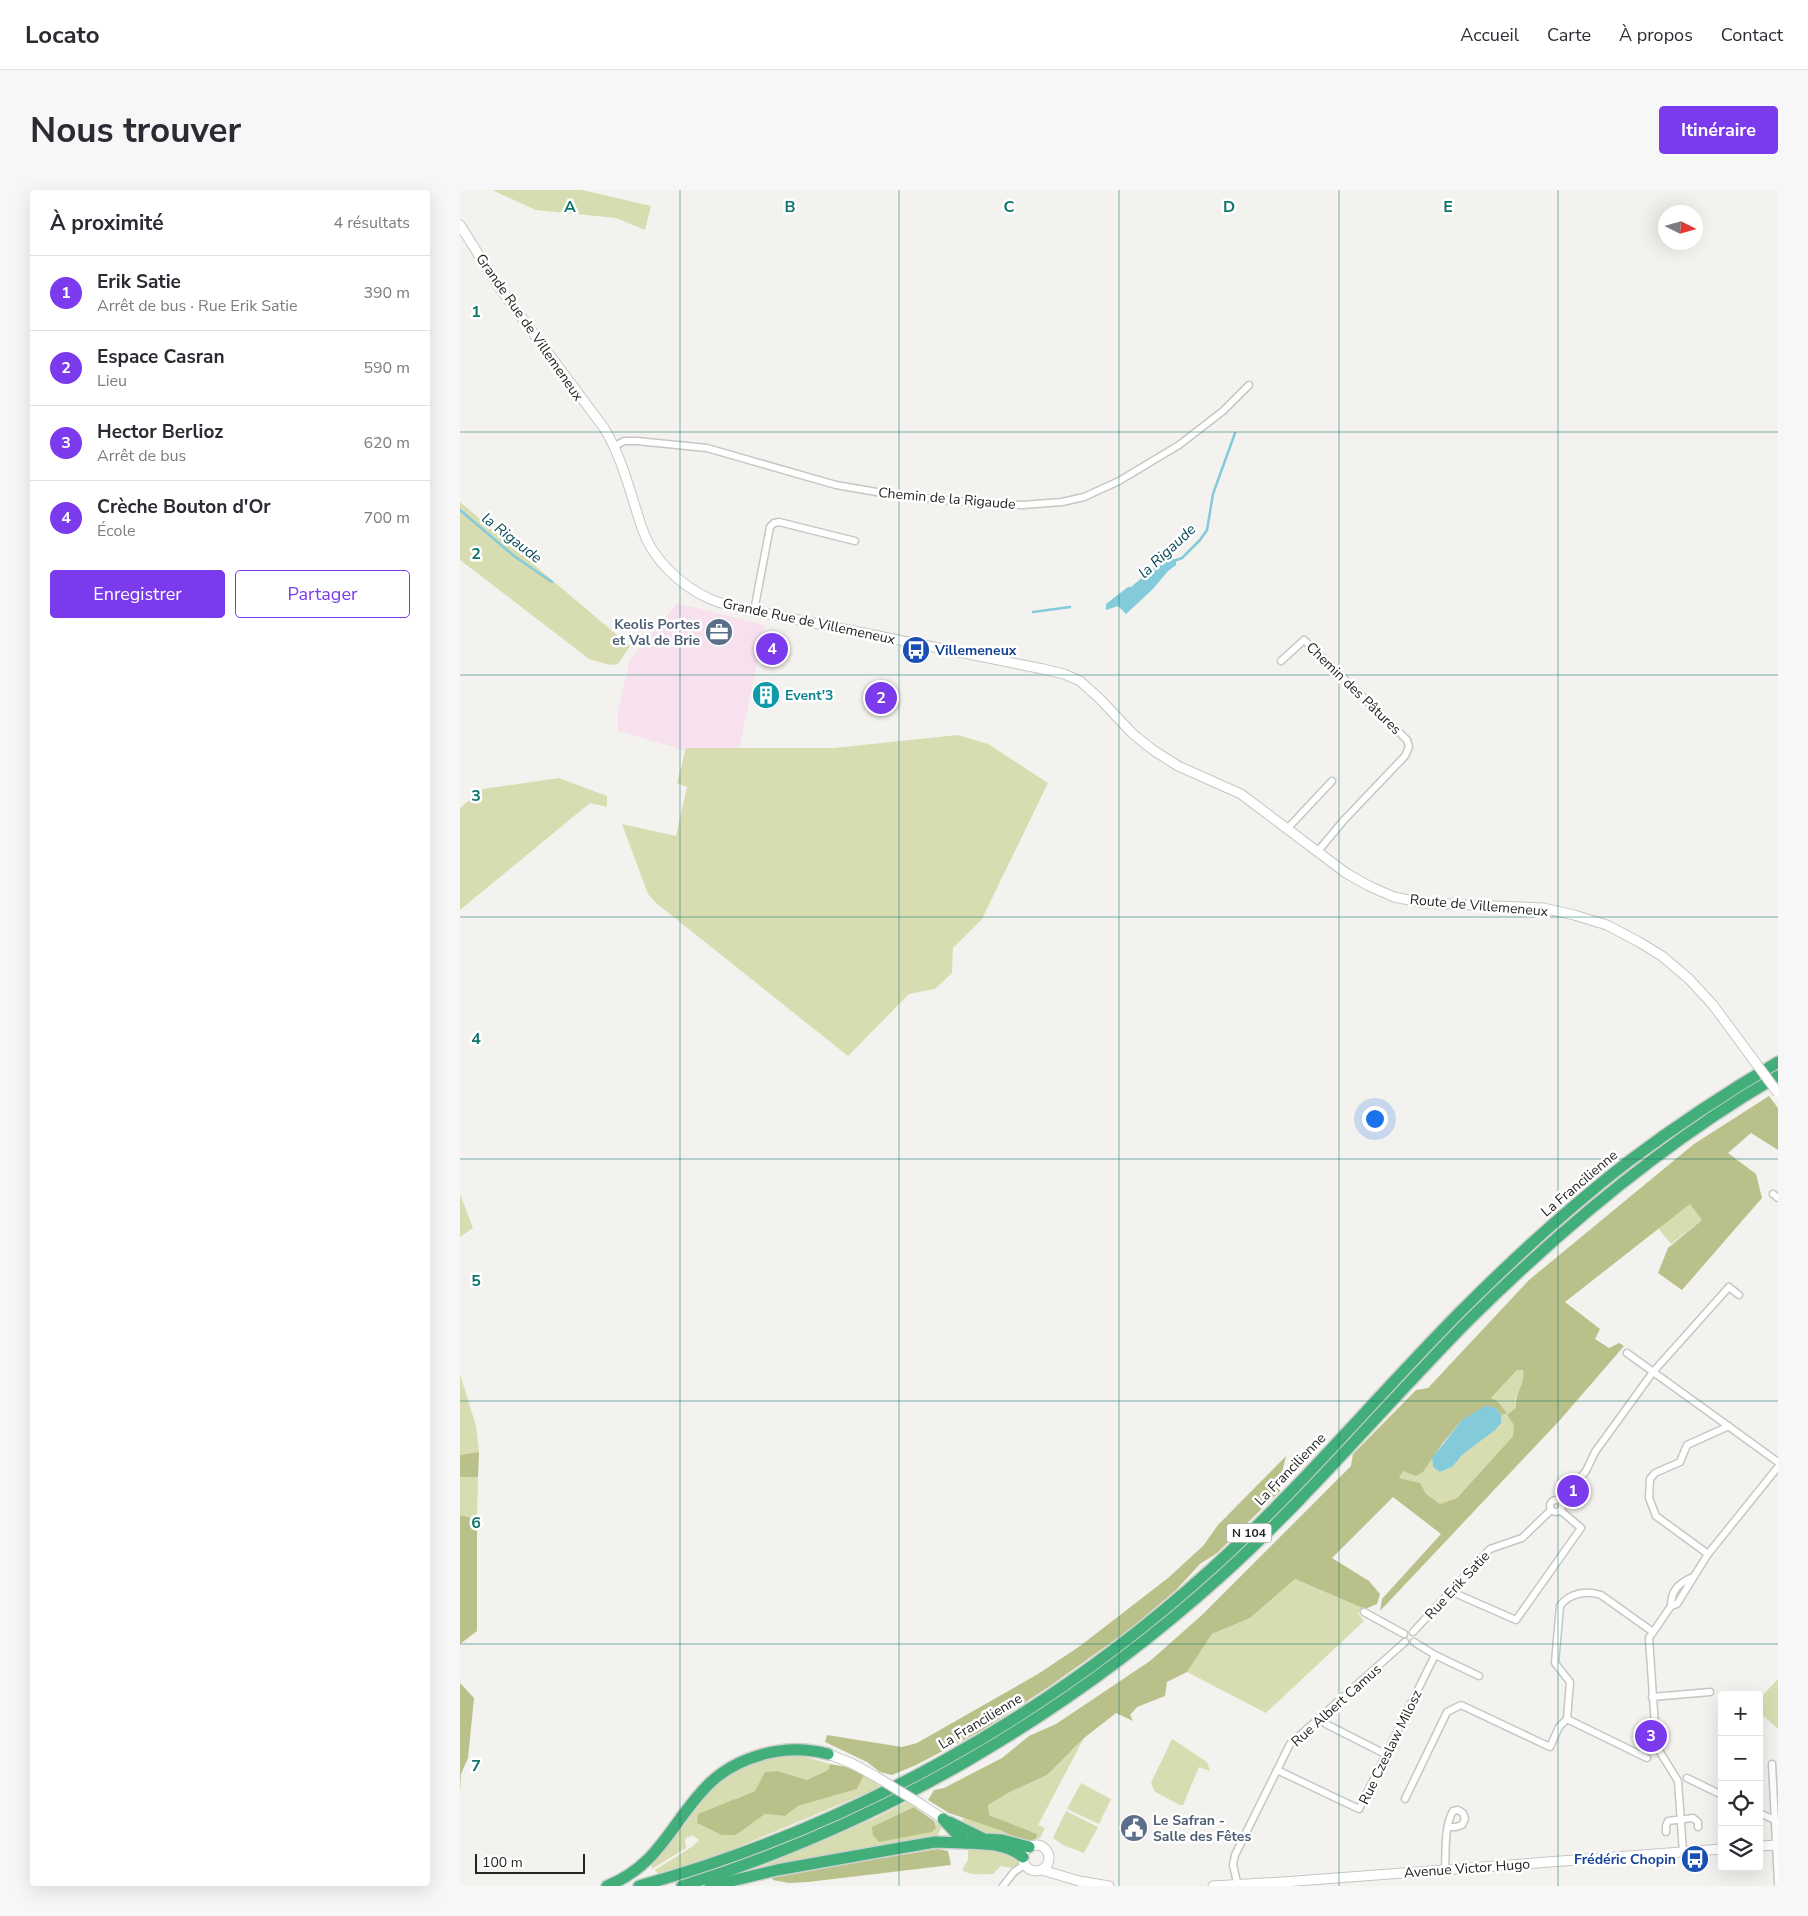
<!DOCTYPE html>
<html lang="fr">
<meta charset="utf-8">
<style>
:root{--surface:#fff;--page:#f7f7f7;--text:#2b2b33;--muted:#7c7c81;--line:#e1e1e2;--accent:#7c3aed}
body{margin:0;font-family:"Nunito Sans",sans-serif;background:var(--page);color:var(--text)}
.controls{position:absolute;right:15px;bottom:15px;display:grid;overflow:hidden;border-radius:5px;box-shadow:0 5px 20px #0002}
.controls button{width:45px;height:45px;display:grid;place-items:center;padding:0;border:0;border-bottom:1px solid var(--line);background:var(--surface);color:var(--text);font:25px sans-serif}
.compass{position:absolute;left:1198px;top:15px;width:45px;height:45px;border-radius:50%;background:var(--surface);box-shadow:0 5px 20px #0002;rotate:95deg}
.scale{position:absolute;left:15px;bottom:12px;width:110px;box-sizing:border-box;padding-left:5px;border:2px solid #252523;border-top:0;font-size:14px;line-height:18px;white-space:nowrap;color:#252523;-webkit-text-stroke:4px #fff;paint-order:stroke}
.you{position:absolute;left:914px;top:928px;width:18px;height:18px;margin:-12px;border:4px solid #fff;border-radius:50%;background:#1a73e8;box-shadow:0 0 0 8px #1a73e833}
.badge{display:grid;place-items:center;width:32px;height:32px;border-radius:50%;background:var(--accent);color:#fff;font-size:16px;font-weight:700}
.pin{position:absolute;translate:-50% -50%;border:2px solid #fff;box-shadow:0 1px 5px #0006}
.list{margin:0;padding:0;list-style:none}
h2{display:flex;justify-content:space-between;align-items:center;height:65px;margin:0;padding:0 20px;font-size:21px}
h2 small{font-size:16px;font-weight:400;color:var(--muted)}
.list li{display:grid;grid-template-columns:32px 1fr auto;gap:15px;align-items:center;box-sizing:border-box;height:75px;padding:0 20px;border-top:1px solid var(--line)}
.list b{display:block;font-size:19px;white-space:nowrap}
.list p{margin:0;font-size:16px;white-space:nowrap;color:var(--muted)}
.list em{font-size:16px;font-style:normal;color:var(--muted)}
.actions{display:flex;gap:10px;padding:15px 20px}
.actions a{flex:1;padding:11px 0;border:1px solid var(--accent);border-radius:5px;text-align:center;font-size:18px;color:var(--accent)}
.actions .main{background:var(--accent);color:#fff}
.icon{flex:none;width:28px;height:28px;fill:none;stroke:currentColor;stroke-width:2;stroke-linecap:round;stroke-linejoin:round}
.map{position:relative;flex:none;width:1318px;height:1696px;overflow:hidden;border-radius:5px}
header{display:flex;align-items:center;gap:30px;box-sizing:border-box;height:70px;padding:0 25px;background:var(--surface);border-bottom:1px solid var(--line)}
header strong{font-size:24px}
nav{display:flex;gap:28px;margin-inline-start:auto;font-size:18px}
.intro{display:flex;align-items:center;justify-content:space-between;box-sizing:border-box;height:120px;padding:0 30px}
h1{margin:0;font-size:35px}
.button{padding:12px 22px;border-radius:5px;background:var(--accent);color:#fff;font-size:18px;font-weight:700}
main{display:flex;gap:30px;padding:0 30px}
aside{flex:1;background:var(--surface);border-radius:5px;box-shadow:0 5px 20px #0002}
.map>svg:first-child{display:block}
.industrial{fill:#f8e1ee}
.green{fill:#d8ddb1}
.forest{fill:#bac089;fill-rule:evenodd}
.water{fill:#83cadb}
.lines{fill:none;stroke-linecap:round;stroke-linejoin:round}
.stream{stroke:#83cadb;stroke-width:2.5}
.street-casing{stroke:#c7c6c2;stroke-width:9}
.secondary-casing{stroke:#c7c6c2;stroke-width:11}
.highway-casing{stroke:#cfcfcf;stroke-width:14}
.street{stroke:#fff;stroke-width:6}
.secondary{stroke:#fff;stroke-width:9}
.highway{stroke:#42ae79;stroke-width:11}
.secondary-bridge-casing{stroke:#c7c6c2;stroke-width:11;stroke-linecap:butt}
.secondary-bridge{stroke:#fff;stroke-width:9}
.grid{fill:none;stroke:#0f766e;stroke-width:1;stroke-opacity:0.55}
.labels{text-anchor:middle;stroke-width:5;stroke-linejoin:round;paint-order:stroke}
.shield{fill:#fff;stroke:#666665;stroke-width:1}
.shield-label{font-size:12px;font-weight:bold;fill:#252523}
.street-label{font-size:14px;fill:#252523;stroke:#fff}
.service-label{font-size:14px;font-weight:bold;fill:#4e5e75;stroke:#fff;text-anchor:end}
.transit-label{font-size:14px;font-weight:bold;fill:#164399;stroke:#fff;text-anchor:start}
.culture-label{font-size:14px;font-weight:bold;fill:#0d838f;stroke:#fff;text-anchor:start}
.water-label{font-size:15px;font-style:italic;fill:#084a56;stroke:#fff}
.grid-label{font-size:16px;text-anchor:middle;font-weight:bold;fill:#0f766e;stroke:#fff;stroke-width:5;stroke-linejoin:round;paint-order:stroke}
</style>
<header>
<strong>Locato</strong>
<nav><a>Accueil</a><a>Carte</a><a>À propos</a><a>Contact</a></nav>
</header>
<div class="intro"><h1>Nous trouver</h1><a class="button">Itinéraire</a></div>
<main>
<aside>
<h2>À proximité<small>4 résultats</small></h2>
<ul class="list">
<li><span class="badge">1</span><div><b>Erik Satie</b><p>Arrêt de bus · Rue Erik Satie</p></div><em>390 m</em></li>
<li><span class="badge">2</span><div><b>Espace Casran</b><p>Lieu</p></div><em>590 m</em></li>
<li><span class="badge">3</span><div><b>Hector Berlioz</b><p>Arrêt de bus</p></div><em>620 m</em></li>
<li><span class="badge">4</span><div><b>Crèche Bouton d'Or</b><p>École</p></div><em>700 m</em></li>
</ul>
<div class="actions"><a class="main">Enregistrer</a><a>Partager</a></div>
</aside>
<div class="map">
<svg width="1318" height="1696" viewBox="0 0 1318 1696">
<rect width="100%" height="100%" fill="#f4f2ee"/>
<path class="industrial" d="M217,413L305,435L280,555L273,560L234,563L158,541V520L170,470Z"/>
<g class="green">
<path d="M32,0H122L191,16L185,40L156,28L76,20Z"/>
<path d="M0,312L170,456L158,474L150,475L129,469L0,370Z"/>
<path d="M498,545L528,554L588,593L522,729L493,758L492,783L475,799L449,804L388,866L196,713L188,704L162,634L216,646L227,597L217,593L226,558H374Z"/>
<path d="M99,588L147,606V617L130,613L0,720V618L23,599Z"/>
<path d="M0,1004L13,1038L0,1047Z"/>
<path d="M1230,1013L1242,1030L1211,1054L1198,1038Z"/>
<path d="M1057,1180H1063L1065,1187L1055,1209L1056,1218L1053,1246L997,1308L980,1314L939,1288L942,1280L956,1285L963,1282L972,1268L973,1277L980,1282L992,1277L1002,1264L1041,1233V1225L1046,1223L1031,1208Z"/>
<path d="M0,1184L16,1236L19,1262L0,1265Z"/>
<path d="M0,1287H18L17,1329L0,1325Z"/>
<path d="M835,1389L905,1419L898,1423L904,1431L806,1523L727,1482L752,1444L790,1428Z"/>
<path d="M1318,1489V1539L1299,1522V1509Z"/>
<path d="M624,1548L578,1635L585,1638L580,1648L576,1649V1644L529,1625L527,1615L550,1602L587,1585Z"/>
<path d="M712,1549L747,1572L750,1581L739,1577L723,1615H720L695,1602L691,1593Z"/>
<path d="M339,1565L370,1574L368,1580L347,1590L318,1581L295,1601L274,1609L276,1645L305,1624L325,1626L338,1616L397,1599L404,1585L421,1597L266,1662L198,1684L195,1680L233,1656L239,1650L232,1645L230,1647L228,1646L225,1650L226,1658L192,1679L191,1673L208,1655L241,1608L262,1589L284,1574L319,1566Z"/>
<path d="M621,1593L651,1609L639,1634L607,1619Z"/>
<path d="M447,1612L454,1617L413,1637L476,1638L474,1631L482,1636L477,1647L300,1679V1677L415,1628Z"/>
<path d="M606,1621L638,1637L624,1663L603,1655L593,1648Z"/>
<path d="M503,1628L542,1641L564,1652L525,1645L501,1634Z"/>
<path d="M528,1657L560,1668L561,1673L552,1678L541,1676L533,1684C523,1684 511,1686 502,1680L508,1670V1660L502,1658Z"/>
</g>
<g class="forest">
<path d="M1309,906L1318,918V960L1291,943L1268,963L1296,984L1302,1008L1222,1100L1198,1083L1208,1058L1242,1030L1230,1014L1105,1112L1140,1139L1135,1149L1149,1158L1159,1153L1164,1156L1100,1230L920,1421L922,1409L981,1344L933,1307L872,1368L909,1391L920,1404L917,1414L905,1419L835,1389L790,1428L752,1444L727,1482L707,1492L705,1506L677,1517L670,1525L673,1531L656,1523L624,1548L587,1585L550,1602L528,1615L529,1625L577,1644L576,1649L564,1652L542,1641L489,1623L468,1610L474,1600L484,1598L542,1568L569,1546L596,1534L690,1471L742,1425L891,1276L893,1264L956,1200L968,1198L1069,1090L1234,954ZM1057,1180H1063C1066,1195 1054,1201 1056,1218L1047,1225L1054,1235L1053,1246L997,1308L980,1314L966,1304L960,1293L939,1288L943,1281L956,1286L963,1282L982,1254L1002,1230L1036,1218L1041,1225L1047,1223L1037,1211L1031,1208Z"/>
<path d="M19,1262L18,1287H0V1265Z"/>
<path d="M826,1266L822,1283L817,1290L820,1301L757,1363L740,1374L716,1400L670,1439L590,1496L521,1541L456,1575L432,1585L420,1582L407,1572L365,1552L367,1545L442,1557L457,1553L578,1484L620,1456L708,1388L743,1356L758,1335Z"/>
<path d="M0,1325L17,1329V1441L0,1454Z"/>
<path d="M0,1493L14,1508L8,1568L1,1584L0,1602Z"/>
<path d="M370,1574L386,1577L404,1585L397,1599L338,1616L325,1626L305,1624L276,1645H262L237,1633L238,1624L295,1601L305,1582L318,1581L347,1590L368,1580Z"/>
<path d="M454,1617L474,1631L476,1638L472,1642L419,1652L413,1645L412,1637Z"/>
<path d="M478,1659L488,1661L491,1675L348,1692L329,1693L313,1690L311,1686Z"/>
</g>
<g class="water">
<path d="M710,364L716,371V375L708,381L693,399L666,424L658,416L646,420V414L668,397H671Z"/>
<path d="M1025,1216L1036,1218L1041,1225V1233L1035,1240L1003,1264L992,1277L980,1282L973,1277L972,1268L1002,1230Z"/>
</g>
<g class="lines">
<g class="stream">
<path d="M0,320L54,366L92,392"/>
<path d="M714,371L722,368L740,350L747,340L753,304L775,243"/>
<path d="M573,422L610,417"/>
</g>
<defs>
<g id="street">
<path d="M155,256L164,251H177L247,258L376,295L434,305L527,314L562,315L602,312L624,307L659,291L719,255L763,221L789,195"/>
<path d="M294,421L310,337L314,333L319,332L395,351"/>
<path d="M821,471L844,450L947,550L949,557L945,566L884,630L858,661"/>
<path d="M828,638L872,591"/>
<path d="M1313,1004L1318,1008"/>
<path d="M1167,1163L1318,1272"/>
<circle cx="1096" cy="1316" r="6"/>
<path d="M1100,1311L1126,1281L1135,1262L1193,1182L1269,1097L1279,1105"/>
<path d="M1248,1364L1196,1326L1189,1308L1190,1289L1195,1283L1220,1272L1227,1255L1269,1236"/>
<path d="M990,1401L1056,1430L1121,1338L1100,1320"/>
<path d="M1211,1416C1211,1400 1219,1393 1233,1387"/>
<path d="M904,1422L944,1444"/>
<path d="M953,1442L1030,1359L1062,1348L1091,1320"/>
<path d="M954,1452L975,1465L1019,1486"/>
<path d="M1192,1507L1250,1502"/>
<path d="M860,1527L866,1534L927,1565"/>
<path d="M1107,1529L1110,1492L1095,1473L1100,1416C1109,1403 1127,1400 1141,1405L1193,1442"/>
<path d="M1107,1529L1187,1568"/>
<path d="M1312,1574L1318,1693"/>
<path d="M817,1580L899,1619L975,1465"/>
<path d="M1227,1588L1262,1605"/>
<path d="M945,1609L987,1522L1001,1515L1090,1557L1099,1537L1107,1529"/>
<path d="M1299,1623L1315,1630"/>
<path d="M1206,1642V1636L1208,1631L1233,1628L1238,1632V1637"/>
<path d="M1223,1662L1218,1591L1200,1562L1196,1551L1189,1448L1211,1416L1217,1414L1248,1364L1318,1277"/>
<path d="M985,1680C986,1662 984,1636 993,1621L998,1620L1003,1623L1005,1629L1002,1635L996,1637H988"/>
<path d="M543,1696L554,1682L564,1675"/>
<path d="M778,1696L773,1675L775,1665L830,1554L945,1452"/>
</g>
<g id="secondary">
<path d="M0,35L39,97L144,238C163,269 170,303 182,338C192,369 221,396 250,409C264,415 280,418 294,421L583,479L604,484L620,491L640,509L673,544L693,560L718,576L781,604L886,683L909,696L934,707L964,713L1083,718L1114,725L1147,735L1179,752L1202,766L1229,789L1253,815L1287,861"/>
<path d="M368,1564L391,1573L415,1586"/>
<path d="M459,1613L483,1629"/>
<circle cx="576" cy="1668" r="13"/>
<path d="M1299,1656L1318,1655"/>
<path d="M582,1680L619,1691L649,1696"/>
<path d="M753,1696L823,1692L1262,1659"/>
</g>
<g id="highway">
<path d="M483,1629L505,1653C526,1654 546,1653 563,1667"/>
<path d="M489,1632L524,1649L542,1650L569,1657"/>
<path d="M147,1696C202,1674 212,1629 251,1592C265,1579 285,1569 304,1564C326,1558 346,1558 368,1564"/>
<path d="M179,1696C391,1637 587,1527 750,1380C839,1300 915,1208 999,1123C1053,1069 1109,1017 1169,971C1217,935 1267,902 1318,872"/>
<path d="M222,1696C421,1634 604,1527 759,1388C848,1308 925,1215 1009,1130C1103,1037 1204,952 1318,886"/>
<path d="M250,1696L317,1680L440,1658L475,1652L505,1653"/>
</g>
</defs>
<use href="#street" class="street-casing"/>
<use href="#secondary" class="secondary-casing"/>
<use href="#highway" class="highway-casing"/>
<use href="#street" class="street"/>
<use href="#secondary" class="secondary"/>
<use href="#highway" class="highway"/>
<defs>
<g id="secondary-bridge">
<path d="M1287,861L1318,903"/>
<path d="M415,1586L459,1613"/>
</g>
</defs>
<use href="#secondary-bridge" class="secondary-bridge-casing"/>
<use href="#secondary-bridge" class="secondary-bridge"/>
</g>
<path class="grid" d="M220,0V1696M439,0V1696M659,0V1696M879,0V1696M1098,0V1696M0,242H1318M0,485H1318M0,727H1318M0,969H1318M0,1211H1318M0,1454H1318"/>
<defs>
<symbol id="office-disc" viewBox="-11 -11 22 22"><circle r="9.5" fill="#5c6f8a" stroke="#fff"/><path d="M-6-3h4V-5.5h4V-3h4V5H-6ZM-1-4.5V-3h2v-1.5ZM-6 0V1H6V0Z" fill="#fff"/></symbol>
<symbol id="bus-disc" viewBox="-11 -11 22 22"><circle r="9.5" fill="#1a4fb4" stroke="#fff"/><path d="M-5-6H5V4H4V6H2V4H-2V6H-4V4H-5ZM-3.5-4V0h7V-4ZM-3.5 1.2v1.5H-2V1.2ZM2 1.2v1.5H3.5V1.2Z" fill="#fff"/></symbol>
<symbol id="building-disc" viewBox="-11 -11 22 22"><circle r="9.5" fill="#0f9aa8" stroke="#fff"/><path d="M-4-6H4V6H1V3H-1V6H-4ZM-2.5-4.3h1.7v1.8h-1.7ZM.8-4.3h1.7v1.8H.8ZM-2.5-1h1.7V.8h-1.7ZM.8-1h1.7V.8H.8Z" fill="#fff"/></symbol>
<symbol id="civic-disc" viewBox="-11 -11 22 22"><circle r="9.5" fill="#5c6f8a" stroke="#fff"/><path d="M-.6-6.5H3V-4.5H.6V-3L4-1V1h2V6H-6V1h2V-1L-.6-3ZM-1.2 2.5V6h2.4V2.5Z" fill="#fff"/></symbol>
</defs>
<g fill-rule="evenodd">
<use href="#office-disc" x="243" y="426" width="32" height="32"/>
<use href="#bus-disc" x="440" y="444" width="32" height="32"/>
<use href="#building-disc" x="290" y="489" width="32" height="32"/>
<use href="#civic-disc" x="658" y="1622" width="32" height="32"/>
<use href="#bus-disc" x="1219" y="1653" width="32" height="32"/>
</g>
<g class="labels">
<rect class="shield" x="766.5" y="1333.5" width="45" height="19" rx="4"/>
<g class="shield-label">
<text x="789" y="1347">N 104</text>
</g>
<g class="street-label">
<text transform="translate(70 137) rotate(55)" y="5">Grande Rue de Villemeneux</text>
<text transform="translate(487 308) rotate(5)" y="5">Chemin de la Rigaude</text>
<text transform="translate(349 431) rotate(12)" y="5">Grande Rue de Villemeneux</text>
<text transform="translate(894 498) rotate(44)" y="5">Chemin des Pâtures</text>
<text transform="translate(1019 715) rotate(5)" y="5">Route de Villemeneux</text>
<text transform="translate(1119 993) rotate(-40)" y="5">La Francilienne</text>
<text transform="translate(830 1279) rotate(-46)" y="5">La Francilienne</text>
<text transform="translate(997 1395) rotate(-47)" y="5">Rue Erik Satie</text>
<text transform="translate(876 1515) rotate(-42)" y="5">Rue Albert Camus</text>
<text transform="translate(520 1531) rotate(-31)" y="5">La Francilienne</text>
<text transform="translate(930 1557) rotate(-64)" y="5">Rue Czeslaw Milosz</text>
<text transform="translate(1007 1678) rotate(-4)" y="5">Avenue Victor Hugo</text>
</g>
<g class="service-label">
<text x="240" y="439">Keolis Portes<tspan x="240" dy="16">et Val de Brie</tspan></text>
<text x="693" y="1635" text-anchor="start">Le Safran -<tspan x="693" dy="16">Salle des Fêtes</tspan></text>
</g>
<g class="transit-label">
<text x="475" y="465">Villemeneux</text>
<text x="1216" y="1674" text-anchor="end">Frédéric Chopin</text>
</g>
<g class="culture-label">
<text x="325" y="510">Event'3</text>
</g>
<g class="water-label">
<text transform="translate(52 348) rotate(38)" y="5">la Rigaude</text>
<text transform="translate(707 361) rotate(-43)" y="5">la Rigaude</text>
</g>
</g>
<g class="grid-label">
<text x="110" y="22">A</text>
<text x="330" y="22">B</text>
<text x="549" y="22">C</text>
<text x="769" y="22">D</text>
<text x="988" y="22">E</text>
<text x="16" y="127">1</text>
<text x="16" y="369">2</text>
<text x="16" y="611">3</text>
<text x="16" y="854">4</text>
<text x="16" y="1096">5</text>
<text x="16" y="1338">6</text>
<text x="16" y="1581">7</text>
</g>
</svg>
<div class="controls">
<button>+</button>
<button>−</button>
<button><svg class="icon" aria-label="locate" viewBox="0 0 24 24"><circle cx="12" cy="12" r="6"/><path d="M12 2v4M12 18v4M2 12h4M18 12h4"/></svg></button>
<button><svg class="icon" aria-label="layers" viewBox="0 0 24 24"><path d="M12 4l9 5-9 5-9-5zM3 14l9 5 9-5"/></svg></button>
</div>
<svg class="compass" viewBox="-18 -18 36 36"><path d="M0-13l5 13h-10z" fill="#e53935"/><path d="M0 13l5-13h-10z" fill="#7c7c81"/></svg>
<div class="scale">100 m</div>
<div class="you"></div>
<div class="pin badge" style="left:1113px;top:1301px">1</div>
<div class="pin badge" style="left:421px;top:508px">2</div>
<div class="pin badge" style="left:1191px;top:1546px">3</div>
<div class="pin badge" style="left:312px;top:459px">4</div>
</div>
</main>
